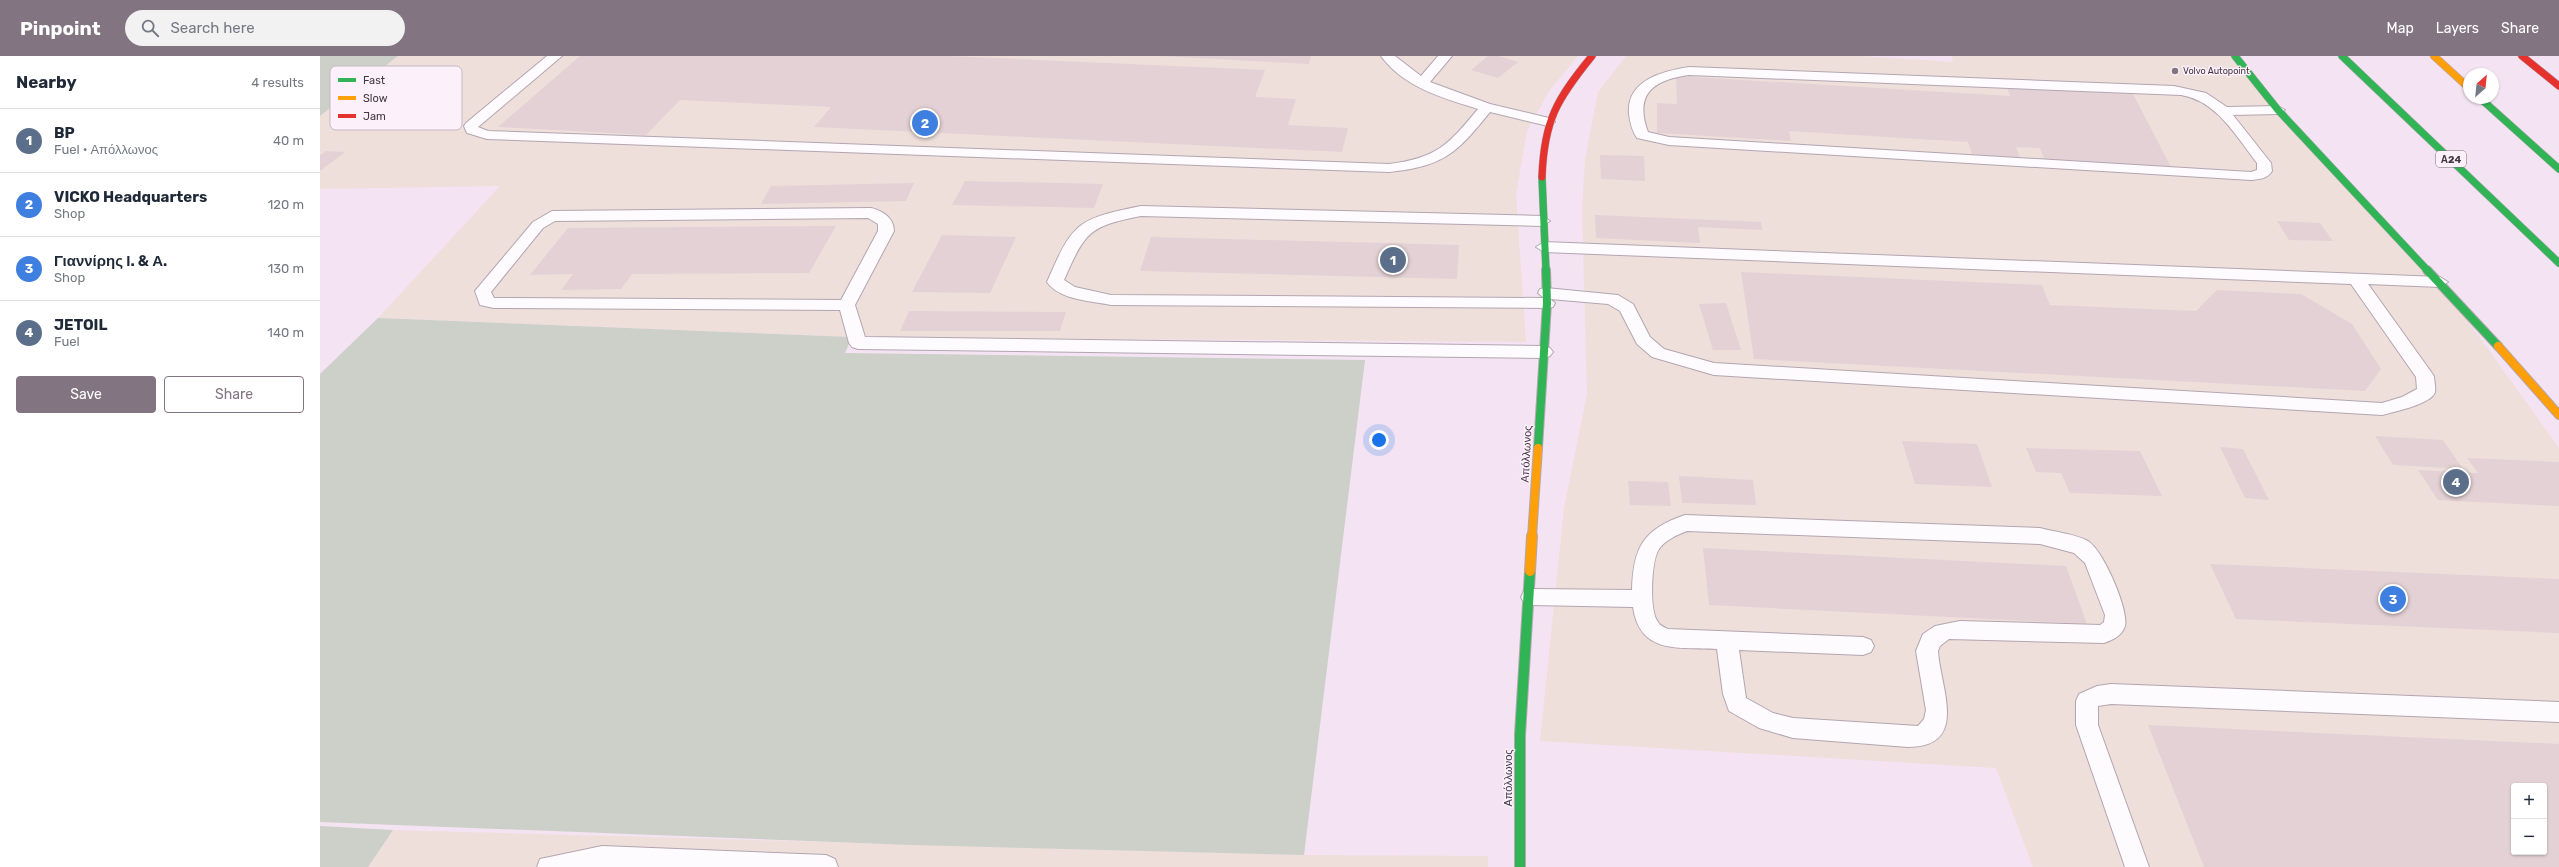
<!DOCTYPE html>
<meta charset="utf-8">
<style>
:root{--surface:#fff;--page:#f2f2f3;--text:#1f2937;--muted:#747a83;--line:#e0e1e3;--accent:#827480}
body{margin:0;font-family:Rubik,sans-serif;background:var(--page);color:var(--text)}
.controls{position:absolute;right:12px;bottom:12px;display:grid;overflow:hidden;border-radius:4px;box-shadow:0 1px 3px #0004}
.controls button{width:36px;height:36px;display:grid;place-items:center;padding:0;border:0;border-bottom:1px solid var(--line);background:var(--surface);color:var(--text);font:20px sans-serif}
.compass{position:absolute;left:2143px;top:12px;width:36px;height:36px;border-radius:50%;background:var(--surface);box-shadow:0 1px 3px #0004;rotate:27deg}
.you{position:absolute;left:1059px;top:384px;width:14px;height:14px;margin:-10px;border:3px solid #fff;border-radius:50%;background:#1a73e8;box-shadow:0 0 0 6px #1a73e833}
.badge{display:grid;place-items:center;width:26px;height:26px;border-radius:50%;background:var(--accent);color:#fff;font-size:13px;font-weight:700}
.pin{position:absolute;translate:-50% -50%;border:2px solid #fff;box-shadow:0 1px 4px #0006}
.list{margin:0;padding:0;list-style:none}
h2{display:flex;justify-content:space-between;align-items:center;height:52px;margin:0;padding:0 16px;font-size:17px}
h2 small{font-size:13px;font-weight:400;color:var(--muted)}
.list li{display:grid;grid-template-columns:26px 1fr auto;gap:12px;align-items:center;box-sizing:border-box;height:64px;padding:0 16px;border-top:1px solid var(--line)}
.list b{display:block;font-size:15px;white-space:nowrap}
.list p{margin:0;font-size:13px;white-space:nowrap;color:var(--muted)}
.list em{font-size:13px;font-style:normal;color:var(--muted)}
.actions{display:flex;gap:8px;padding:12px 16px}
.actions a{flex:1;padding:9px 0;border:1px solid var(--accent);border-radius:4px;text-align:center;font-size:14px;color:var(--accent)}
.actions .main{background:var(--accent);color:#fff}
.icon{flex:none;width:22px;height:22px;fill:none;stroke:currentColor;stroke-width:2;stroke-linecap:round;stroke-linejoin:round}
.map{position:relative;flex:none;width:2239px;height:811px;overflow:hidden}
header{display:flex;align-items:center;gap:24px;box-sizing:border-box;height:56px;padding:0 20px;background:var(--accent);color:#fff}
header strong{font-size:19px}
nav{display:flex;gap:22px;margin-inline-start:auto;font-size:14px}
.search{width:280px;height:36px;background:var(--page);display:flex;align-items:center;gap:10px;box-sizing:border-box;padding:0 14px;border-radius:22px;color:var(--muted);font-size:15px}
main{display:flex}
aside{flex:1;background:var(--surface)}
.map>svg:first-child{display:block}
.commercial{fill:#eedfdb;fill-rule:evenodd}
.green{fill:#ccd0c8}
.building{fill:#e4d1d6;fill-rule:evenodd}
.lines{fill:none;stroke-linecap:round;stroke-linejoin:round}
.lane-casing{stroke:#b3a5b1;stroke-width:2}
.fast-far2-casing{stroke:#b3a5b1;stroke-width:8}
.fast-far1-casing{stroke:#b3a5b1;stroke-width:10}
.fast-casing{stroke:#b3a5b1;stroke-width:12}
.slow-far2-casing{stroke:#b3a5b1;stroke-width:8}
.slow-far1-casing{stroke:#b3a5b1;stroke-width:10}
.slow-casing{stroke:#b3a5b1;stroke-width:12}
.jam-casing{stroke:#b3a5b1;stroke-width:8}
.lane{fill:#fdfbfd;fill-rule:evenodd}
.fast-far2{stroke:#30b455;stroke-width:7}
.fast-far1{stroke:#30b455;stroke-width:8}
.fast{stroke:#30b455;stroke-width:10}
.slow-far2{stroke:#ff9f0a;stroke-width:7}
.slow-far1{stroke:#ff9f0a;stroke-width:8}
.slow{stroke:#ff9f0a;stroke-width:10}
.jam{stroke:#e5322d;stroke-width:7}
.poi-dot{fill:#827480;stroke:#fcf0fb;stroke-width:1.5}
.labels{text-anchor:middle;stroke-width:3;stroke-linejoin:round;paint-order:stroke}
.far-poi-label{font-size:9px;fill:#443843;stroke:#fcf0fb;text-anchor:start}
.shield{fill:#fcf0fb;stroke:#7b6f7a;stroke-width:1}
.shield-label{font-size:10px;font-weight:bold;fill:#443843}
.street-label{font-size:11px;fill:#443843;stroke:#fcf0fb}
.key{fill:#fcf0fb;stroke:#c5b9c4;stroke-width:1}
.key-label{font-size:11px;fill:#443843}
</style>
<header>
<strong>Pinpoint</strong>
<div class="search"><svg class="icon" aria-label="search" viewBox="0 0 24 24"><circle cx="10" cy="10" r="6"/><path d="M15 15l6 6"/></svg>Search here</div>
<nav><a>Map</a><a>Layers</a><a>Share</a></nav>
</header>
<main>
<aside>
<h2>Nearby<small>4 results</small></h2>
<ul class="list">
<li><span class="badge" style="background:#5c6f8a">1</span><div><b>BP</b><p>Fuel · Απόλλωνος</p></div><em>40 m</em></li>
<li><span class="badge" style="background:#3f7fe0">2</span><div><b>VICKO Headquarters</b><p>Shop</p></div><em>120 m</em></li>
<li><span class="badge" style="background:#3f7fe0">3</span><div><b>Γιαννίρης Ι. &amp; Α.</b><p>Shop</p></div><em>130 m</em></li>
<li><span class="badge" style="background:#5c6f8a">4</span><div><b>JETOIL</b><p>Fuel</p></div><em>140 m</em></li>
</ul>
<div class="actions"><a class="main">Save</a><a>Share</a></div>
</aside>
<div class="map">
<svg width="2239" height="811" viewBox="0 0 2239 811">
<rect width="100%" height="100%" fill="#f4e3f2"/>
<g class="commercial">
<path d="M78,0H1258L1229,35L1207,75L1196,139L1206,286L532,281L58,262L180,130L0,133V60Z"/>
<path d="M1306,0H1540L1633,6L1632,0H1911L2120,226L2239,392V811H1713L1676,712L1220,685L1244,452L1267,338L1262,154L1265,103L1278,36ZM2194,730H2224V796H2194Z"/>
<path d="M73,774L984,799L1168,800V811H48Z"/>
</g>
<g class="green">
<path d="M0,0H78L0,60Z"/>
<path d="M58,262L532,281L525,297L1045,304L984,799L592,789L0,766V318Z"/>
<path d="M0,770L73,774L48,811H0Z"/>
</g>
<g class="building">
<path d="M260,0H628L945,14L935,41L976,43L968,69L1028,72L1022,96L494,71L511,51L360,44L326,79L178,71Z"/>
<path d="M840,0H991L989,8Z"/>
<path d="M1168,0H1179L1198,6L1178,22L1151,14Z"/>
<path d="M1356,20L1690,40L1686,29L1812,36L1852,113L1725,105L1720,92L1696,91L1700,102L1652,99L1648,86L1469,75L1471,85L1337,77V47L1357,48Z"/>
<path d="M6,95L25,96L0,115V99Z"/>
<path d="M1280,99L1324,100L1325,125L1281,123Z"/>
<path d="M645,125L783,128L774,152L632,149Z"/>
<path d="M594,127L586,145L441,148L451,130Z"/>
<path d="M1275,159L1441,166L1442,174L1378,171L1380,187L1276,182Z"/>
<path d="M1957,165L2000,167L2013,185L1969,184Z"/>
<path d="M516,170L489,217L312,218L301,233L241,234L253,218L210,219L248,172Z"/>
<path d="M622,179L696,181L670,237L592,236Z"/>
<path d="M831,181L1139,189L1137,223L820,215Z"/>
<path d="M1421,216L1722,229L1730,249L1876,255L1897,234L1981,238L2032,268L2061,313L2045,335L1434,303Z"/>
<path d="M1406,247L1421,294H1393L1379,248Z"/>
<path d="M589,255L746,256L740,275H580Z"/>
<path d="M2055,380L2123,384L2143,413L2073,409Z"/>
<path d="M1582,385L1657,388L1672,431L1595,428Z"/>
<path d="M1900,391L1923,393L1949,444L1925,442Z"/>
<path d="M1706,392L1820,395L1842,440L1750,437L1741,417L1716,416Z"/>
<path d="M2147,402L2239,406V450L2118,444L2098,414L2158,417Z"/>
<path d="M1359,420L1433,424L1436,449L1362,447Z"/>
<path d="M1308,425L1348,426L1351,450L1310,449Z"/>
<path d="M1383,492L1746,510L1767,568L1389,549Z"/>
<path d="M1890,508L2239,523V577L1916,563Z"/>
<path d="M1828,669L2239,688V811H1884ZM2194,730H2224V796H2194Z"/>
</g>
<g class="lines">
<defs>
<g id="lane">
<path d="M227,0H242L158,71L168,75L1069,108C1117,102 1128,89 1158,53C1125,43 1083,31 1061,0H1075L1101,20L1118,0H1132L1110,26L1170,48L1233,63L1235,66L1228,70L1170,56C1136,98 1124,110 1069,116L167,83L147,77L144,70L146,67Z"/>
<path d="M1369,11L1854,30L1886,37L1907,51L1958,50L1965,54L1958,58L1913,59L1951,107L1952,115C1947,123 1940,123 1931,124L1349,89L1317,82C1312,75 1310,66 1309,58C1306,24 1343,15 1369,11ZM1369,19L1861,39C1897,45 1916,80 1937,107V114L1931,116L1349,81L1328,76C1314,38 1333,24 1369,19Z"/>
<path d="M821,150L1222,160L1230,165L1222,170L821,160C769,170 765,176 744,224L755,231L791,239L1224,242L1218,237L1220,233L1226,232L1298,239L1313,248L1330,281L1344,293L1394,307L2062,347L2082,341L2097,333L2096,321L2031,228L1224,196L1216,191L1224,186L2120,221L2128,226L2120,231L2048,228L2114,320C2114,325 2116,331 2115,336C2112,348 2073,356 2062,359L1394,319L1332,301L1317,288L1300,255L1288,248L1230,243L1235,247L1233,251L1227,252L791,249C772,245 739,244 727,226C753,166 757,163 821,150Z"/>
<path d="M551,152C563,155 574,162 574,175L535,249L545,281L1224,290L1230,292L1233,296L1230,300L1224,302L538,293L532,291L529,287L520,254L174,252L160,249L155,235L213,166L232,155ZM548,162L558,168V175L521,244L174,242L171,236L223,172L235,165Z"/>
<path d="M1365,459L1720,472C1735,476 1755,478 1768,485C1783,494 1809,554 1805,570C1802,580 1792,584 1784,587L1629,583L1620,590L1618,595C1620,631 1650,691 1588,691L1473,682L1439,672L1409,655L1403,638L1397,593C1359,591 1320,599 1313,551L1211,549L1204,547L1201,541L1204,535L1211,533L1312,534C1313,492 1323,473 1365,459ZM1367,475L1720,488L1754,497L1765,507L1785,559L1784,566L1780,569L1640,565L1615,570L1603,578L1596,595L1606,654L1604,663L1598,670L1473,662L1453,657L1426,642L1419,594L1543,599L1551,596L1554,590L1551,584L1543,581L1348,573C1344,571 1340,570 1338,566C1329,555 1331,505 1339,493C1345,484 1357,479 1367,475Z"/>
<path d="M1791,628L2239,646V666L1791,648L1778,650V669L1829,811H1805L1756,669V645L1759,638L1777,630Z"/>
<path d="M282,790L506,799L515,803L518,811H217L220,803Z"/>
</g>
<g id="fast-far2">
<path d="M1915,0L1958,54L2108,215"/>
<path d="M2022,0L2239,207"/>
<path d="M2160,42L2239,113"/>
<path d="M1222,121L1226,215"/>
</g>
<g id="fast-far1">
<path d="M2107,214L2178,290"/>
<path d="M1218,392L1227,247L1226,214"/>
</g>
<path id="fast" d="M1200,811V679L1210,515"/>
<path id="slow-far2" d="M2114,0L2149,32"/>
<g id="slow-far1">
<path d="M2178,290L2239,359"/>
<path d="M1212,481L1218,392"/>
</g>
<path id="slow" d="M1210,515L1212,480"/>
<g id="jam">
<path d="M2202,0L2239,30"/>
<path d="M1222,121C1224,64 1237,43 1272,0"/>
</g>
</defs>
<use href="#lane" class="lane-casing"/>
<use href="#fast-far2" class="fast-far2-casing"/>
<use href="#fast-far1" class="fast-far1-casing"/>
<use href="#fast" class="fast-casing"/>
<use href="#slow-far2" class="slow-far2-casing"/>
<use href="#slow-far1" class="slow-far1-casing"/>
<use href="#slow" class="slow-casing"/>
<use href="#jam" class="jam-casing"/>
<use href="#lane" class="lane"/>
<use href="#fast-far2" class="fast-far2"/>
<use href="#fast-far1" class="fast-far1"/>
<use href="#fast" class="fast"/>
<use href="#slow-far2" class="slow-far2"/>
<use href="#slow-far1" class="slow-far1"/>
<use href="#slow" class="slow"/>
<use href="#jam" class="jam"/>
</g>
<circle class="poi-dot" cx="1855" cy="15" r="4"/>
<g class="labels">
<g class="far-poi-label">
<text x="1863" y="18">Volvo Autopoint</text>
</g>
<rect class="shield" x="2116" y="95" width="30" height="16" rx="3"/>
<g class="shield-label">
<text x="2131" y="107">Α24</text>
</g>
<g class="street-label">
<text transform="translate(1206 398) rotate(-87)" y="4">Απόλλωνος</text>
<text transform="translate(1188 722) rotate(-90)" y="4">Απόλλωνος</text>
</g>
</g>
<rect x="10" y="10" width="132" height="64" rx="6" class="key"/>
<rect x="18" y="22" width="18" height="4" fill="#30b455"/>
<rect x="18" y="40" width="18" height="4" fill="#ff9f0a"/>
<rect x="18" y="58" width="18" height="4" fill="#e5322d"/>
<g class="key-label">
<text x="43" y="28">Fast</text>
<text x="43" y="46">Slow</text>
<text x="43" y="64">Jam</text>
</g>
</svg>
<div class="controls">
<button>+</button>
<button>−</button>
</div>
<svg class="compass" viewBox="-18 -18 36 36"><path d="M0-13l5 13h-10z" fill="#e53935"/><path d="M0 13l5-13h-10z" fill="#747a83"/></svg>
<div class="you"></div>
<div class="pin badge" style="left:1073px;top:204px;background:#5c6f8a">1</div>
<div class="pin badge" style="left:605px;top:67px;background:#3f7fe0">2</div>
<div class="pin badge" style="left:2073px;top:543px;background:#3f7fe0">3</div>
<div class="pin badge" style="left:2136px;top:426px;background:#5c6f8a">4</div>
</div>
</main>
